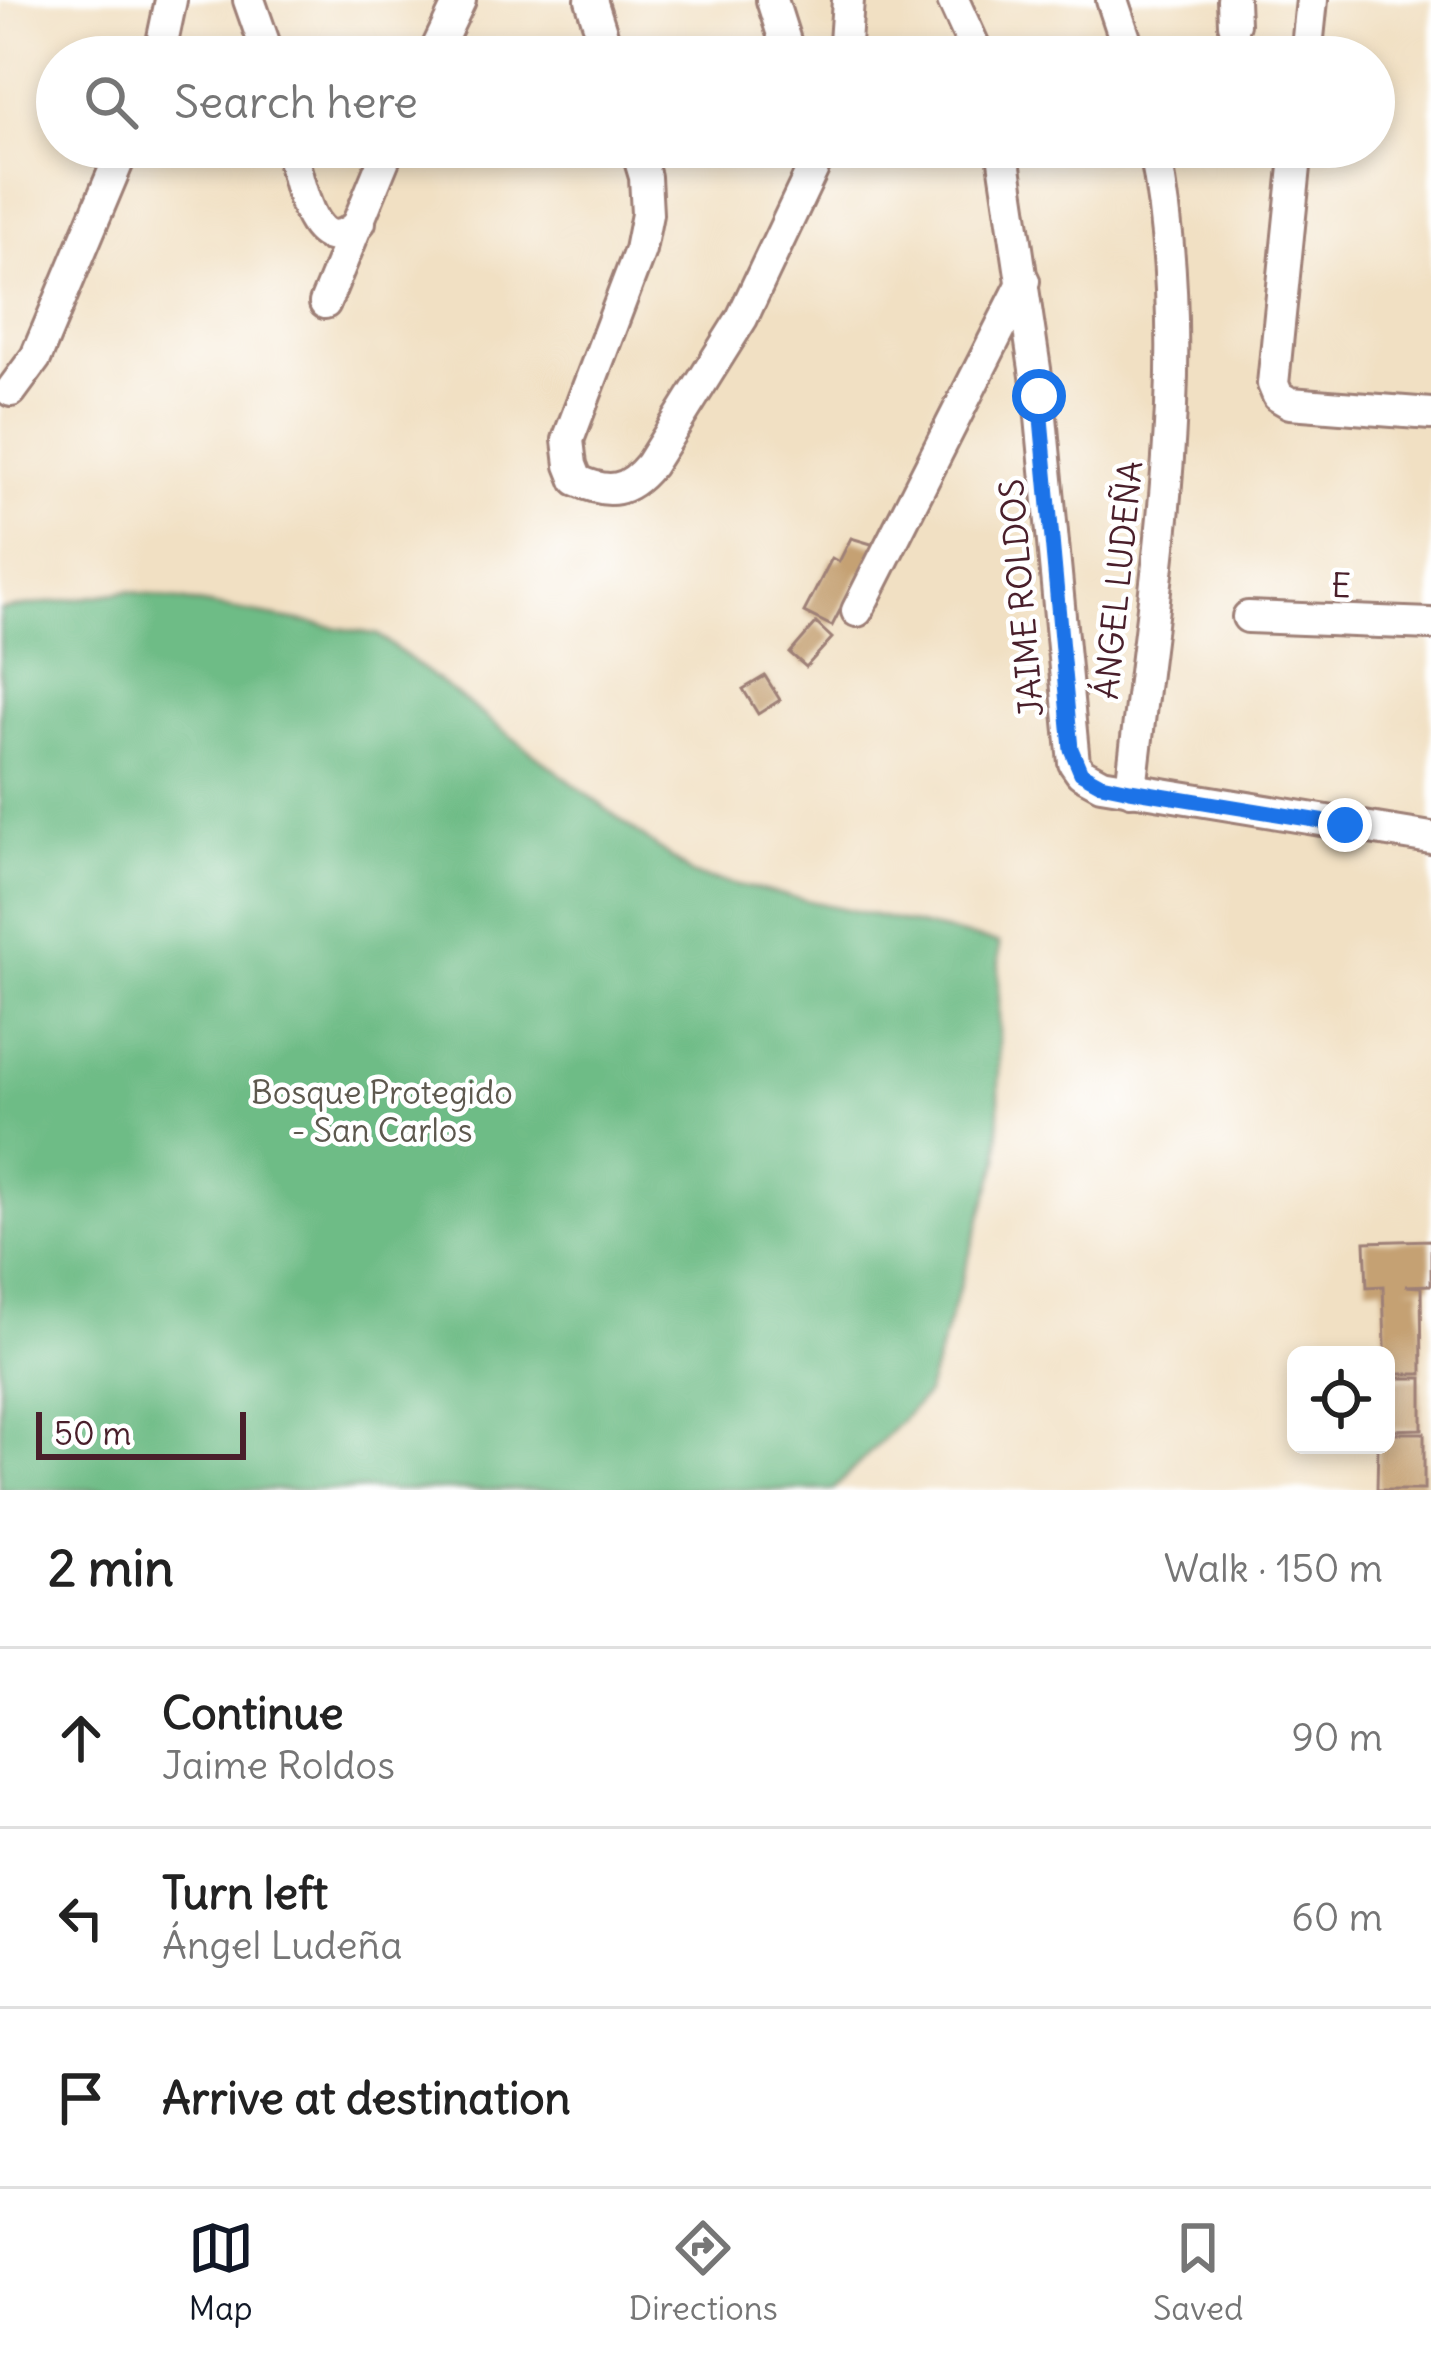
<!DOCTYPE html>
<meta charset="utf-8">
<style>
:root{--surface:#fff;--page:#f6f6f6;--text:#222;--muted:#767676;--line:#e0e0e0;--accent:#111827}
body{margin:0;font-family:Delius,sans-serif;background:var(--page);color:var(--text)}
.controls{position:absolute;right:36px;bottom:36px;display:grid;overflow:hidden;border-radius:18px;box-shadow:0 6px 18px #0003}
.controls button{width:108px;height:108px;display:grid;place-items:center;padding:0;border:0;border-bottom:3px solid var(--line);background:var(--surface);color:var(--text);font:60px sans-serif}
.scale{position:absolute;left:36px;bottom:30px;width:210px;box-sizing:border-box;padding-left:12px;border:6px solid #4a1f2b;border-top:0;font-size:33px;line-height:42px;white-space:nowrap;color:#4a1f2b;-webkit-text-stroke:9px #fff;paint-order:stroke}
.stop{position:absolute;width:36px;height:36px;margin:-27px;border:9px solid #1a73e8;border-radius:50%;background:#fff}
.stop.end{background:#1a73e8;border-color:#fff;box-shadow:0 3px 12px #0008}
.list{margin:0;padding:0;list-style:none}
h2{display:flex;justify-content:space-between;align-items:center;height:156px;margin:0;padding:0 48px;font-size:51px}
h2 small{font-size:39px;font-weight:400;color:var(--muted)}
.list li{display:grid;grid-template-columns:78px 1fr auto;gap:36px;align-items:center;box-sizing:border-box;height:180px;padding:0 48px;border-top:3px solid var(--line)}
.list b{display:block;font-size:45px;white-space:nowrap}
.list p{margin:0;font-size:39px;white-space:nowrap;color:var(--muted)}
.list em{font-size:39px;font-style:normal;color:var(--muted)}
.icon{flex:none;width:66px;height:66px;fill:none;stroke:currentColor;stroke-width:2;stroke-linecap:round;stroke-linejoin:round}
.map{position:relative;flex:none;width:1431px;height:1490px;overflow:hidden}
.search{position:absolute;background:var(--surface);box-shadow:0 6px 18px #0003;left:36px;right:36px;top:36px;height:132px;display:flex;align-items:center;gap:30px;box-sizing:border-box;padding:0 42px;border-radius:66px;color:var(--muted);font-size:45px}
.sheet{height:696px;background:var(--surface)}
nav{display:flex;justify-content:space-around;align-items:center;box-sizing:border-box;height:168px;border-top:3px solid var(--line);background:var(--surface);font-size:33px;color:var(--muted)}
nav a{display:grid;justify-items:center;gap:6px}
nav .on{color:var(--accent)}
.map>svg:first-child{display:block}
.forest{fill:#6ebc86;stroke:#5c6e58;stroke-width:3}
.building{fill:#c5a173}
.lines{fill:none;stroke-linecap:round;stroke-linejoin:round}
.minor-casing{stroke:#9e8077;stroke-width:36}
.minor{stroke:#fff;stroke-width:30}
.route{stroke:#1a73e8;stroke-width:15}
.labels{text-anchor:middle;stroke-width:9;stroke-linejoin:round;paint-order:stroke}
.street-label{font-size:33px;fill:#4a1f2b;stroke:#fff}
.park-label{font-size:33px;fill:#5d584e;stroke:#fff}
</style>
<div class="map">
<svg width="1431" height="1490" viewBox="0 0 1431 1490">
<rect width="100%" height="100%" fill="#fff"/>
<filter id="ink" filterUnits="userSpaceOnUse"><feTurbulence type="fractalNoise" baseFrequency=".00833" numOctaves="2"/><feDisplacementMap in="SourceGraphic" scale="24" xChannelSelector="R" yChannelSelector="G"/><feConvolveMatrix kernelMatrix="1 2 1 2 8 2 1 2 1" color-interpolation-filters="sRGB"/></filter>
<filter id="wash" filterUnits="userSpaceOnUse"><feTurbulence type="fractalNoise" baseFrequency=".004" numOctaves="4" result="noise"/><feDisplacementMap in="SourceGraphic" scale="48" xChannelSelector="R" yChannelSelector="G"/><feGaussianBlur stdDeviation="2.7" result="paint"/><feColorMatrix in="noise" values="0 0 0 0 0 0 0 0 0 0 0 0 0 0 0 0 0 1.4 0 .05"/><feComposite in="paint" operator="in"/></filter>
<g filter="url(#wash)">
<rect width="100%" height="100%" fill="#f1e0c3"/>
<path class="forest" d="M129,591L378,635L693,875L999,943V1159L926,1395L833,1490H0V610Z"/>
<g id="blocks">
<g class="building">
<path d="M851,538L878,546L864,573L860,571L832,626L804,612L832,558L839,562Z"/>
<path d="M816,623L832,638L806,667L790,653Z"/>
<path d="M765,676L780,700L758,714L743,689Z"/>
<path d="M1431,1240V1285L1405,1286L1421,1287L1422,1374H1386L1383,1286L1367,1287L1365,1242Z"/>
<path d="M1388,1378H1422V1429L1388,1430Z"/>
<path d="M1386,1433H1424V1490H1377L1378,1445H1386Z"/>
</g>
</g>
</g>
<g filter="url(#ink)">
<use href="#blocks" fill-opacity="0" stroke="#9e8077" stroke-width="3"/>
<g class="lines">
<defs>
<g id="minor">
<path d="M249,0L269,57"/>
<path d="M591,0L609,57"/>
<path d="M772,0L790,57"/>
<path d="M953,0L979,57"/>
<path d="M1112,0L1131,57"/>
<path d="M1233,0L1234,24"/>
<path d="M159,57L171,0"/>
<path d="M433,57L460,0"/>
<path d="M844,57L848,0"/>
<path d="M1306,57L1312,0"/>
<path d="M290,147C299,179 312,270 360,222"/>
<path d="M636,147L645,177L647,214L640,250L568,440L571,465L577,480C609,495 628,492 650,465L742,318L823,147"/>
<path d="M1002,147L1039,396L1074,763L1081,773L1101,784L1431,838"/>
<path d="M1297,147L1273,384L1278,396L1290,403L1431,414"/>
<path d="M325,303L389,147"/>
<path d="M11,391L36,357L124,147"/>
<path d="M857,611L1024,281"/>
<path d="M1248,617L1431,624"/>
<path d="M1131,790C1154,578 1197,359 1154,147"/>
</g>
</defs>
<use href="#minor" class="minor-casing"/>
<use href="#minor" class="minor"/>
</g>
</g>
<g class="lines" filter="url(#ink)">
<path class="route" d="M1039,396L1071,749L1081,773L1101,784L1130,790L1345,825"/>
</g>
<g class="labels">
<g class="street-label">
<text transform="translate(1118 580) rotate(-84)" y="12">ÁNGEL LUDEÑA</text>
<text transform="translate(1341 585) rotate(2)" y="12">E</text>
<text transform="translate(1021 598) rotate(-95)" y="12">JAIME ROLDOS</text>
</g>
<g class="park-label">
<text x="382" y="1104">Bosque Protegido<tspan x="382" dy="38">- San Carlos</tspan></text>
</g>
</g>
</svg>
<div class="controls">
<button><svg class="icon" aria-label="locate" viewBox="0 0 24 24"><circle cx="12" cy="12" r="6"/><path d="M12 2v4M12 18v4M2 12h4M18 12h4"/></svg></button>
</div>
<div class="scale">50 m</div>
<div class="stop" style="left:1039px;top:396px"></div>
<div class="stop end" style="left:1345px;top:825px"></div>
<div class="search"><svg class="icon" aria-label="search" viewBox="0 0 24 24"><circle cx="10" cy="10" r="6"/><path d="M15 15l6 6"/></svg>Search here</div>
</div>
<section class="sheet">
<h2>2 min<small>Walk · 150 m</small></h2>
<ul class="list">
<li><svg class="icon" aria-label="ahead" viewBox="0 0 24 24"><path d="M12 20V5M6 11l6-6 6 6"/></svg><div><b>Continue</b><p>Jaime Roldos</p></div><em>90 m</em></li>
<li><svg class="icon" aria-label="left" viewBox="0 0 24 24"><path d="M17 20v-9H6M10 6l-5 5 5 5"/></svg><div><b>Turn left</b><p>Ángel Ludeña</p></div><em>60 m</em></li>
<li><svg class="icon" aria-label="arrive" viewBox="0 0 24 24"><path d="M6 21V4h12l-3 4 3 4H6"/></svg><div><b>Arrive at destination</b></div></li>
</ul>
</section>
<nav>
<a class="on"><svg class="icon" aria-label="map" viewBox="0 0 24 24"><path d="M3 6l6-2 6 2 6-2v14l-6 2-6-2-6 2zM9 4v14M15 6v14"/></svg>Map</a>
<a><svg class="icon" aria-label="directions" viewBox="0 0 24 24"><path d="M12 3l9 9-9 9-9-9zM9 14v-3h6M13 9l2 2-2 2"/></svg>Directions</a>
<a><svg class="icon" aria-label="saved" viewBox="0 0 24 24"><path d="M7 4h10v16l-5-4-5 4z"/></svg>Saved</a>
</nav>
